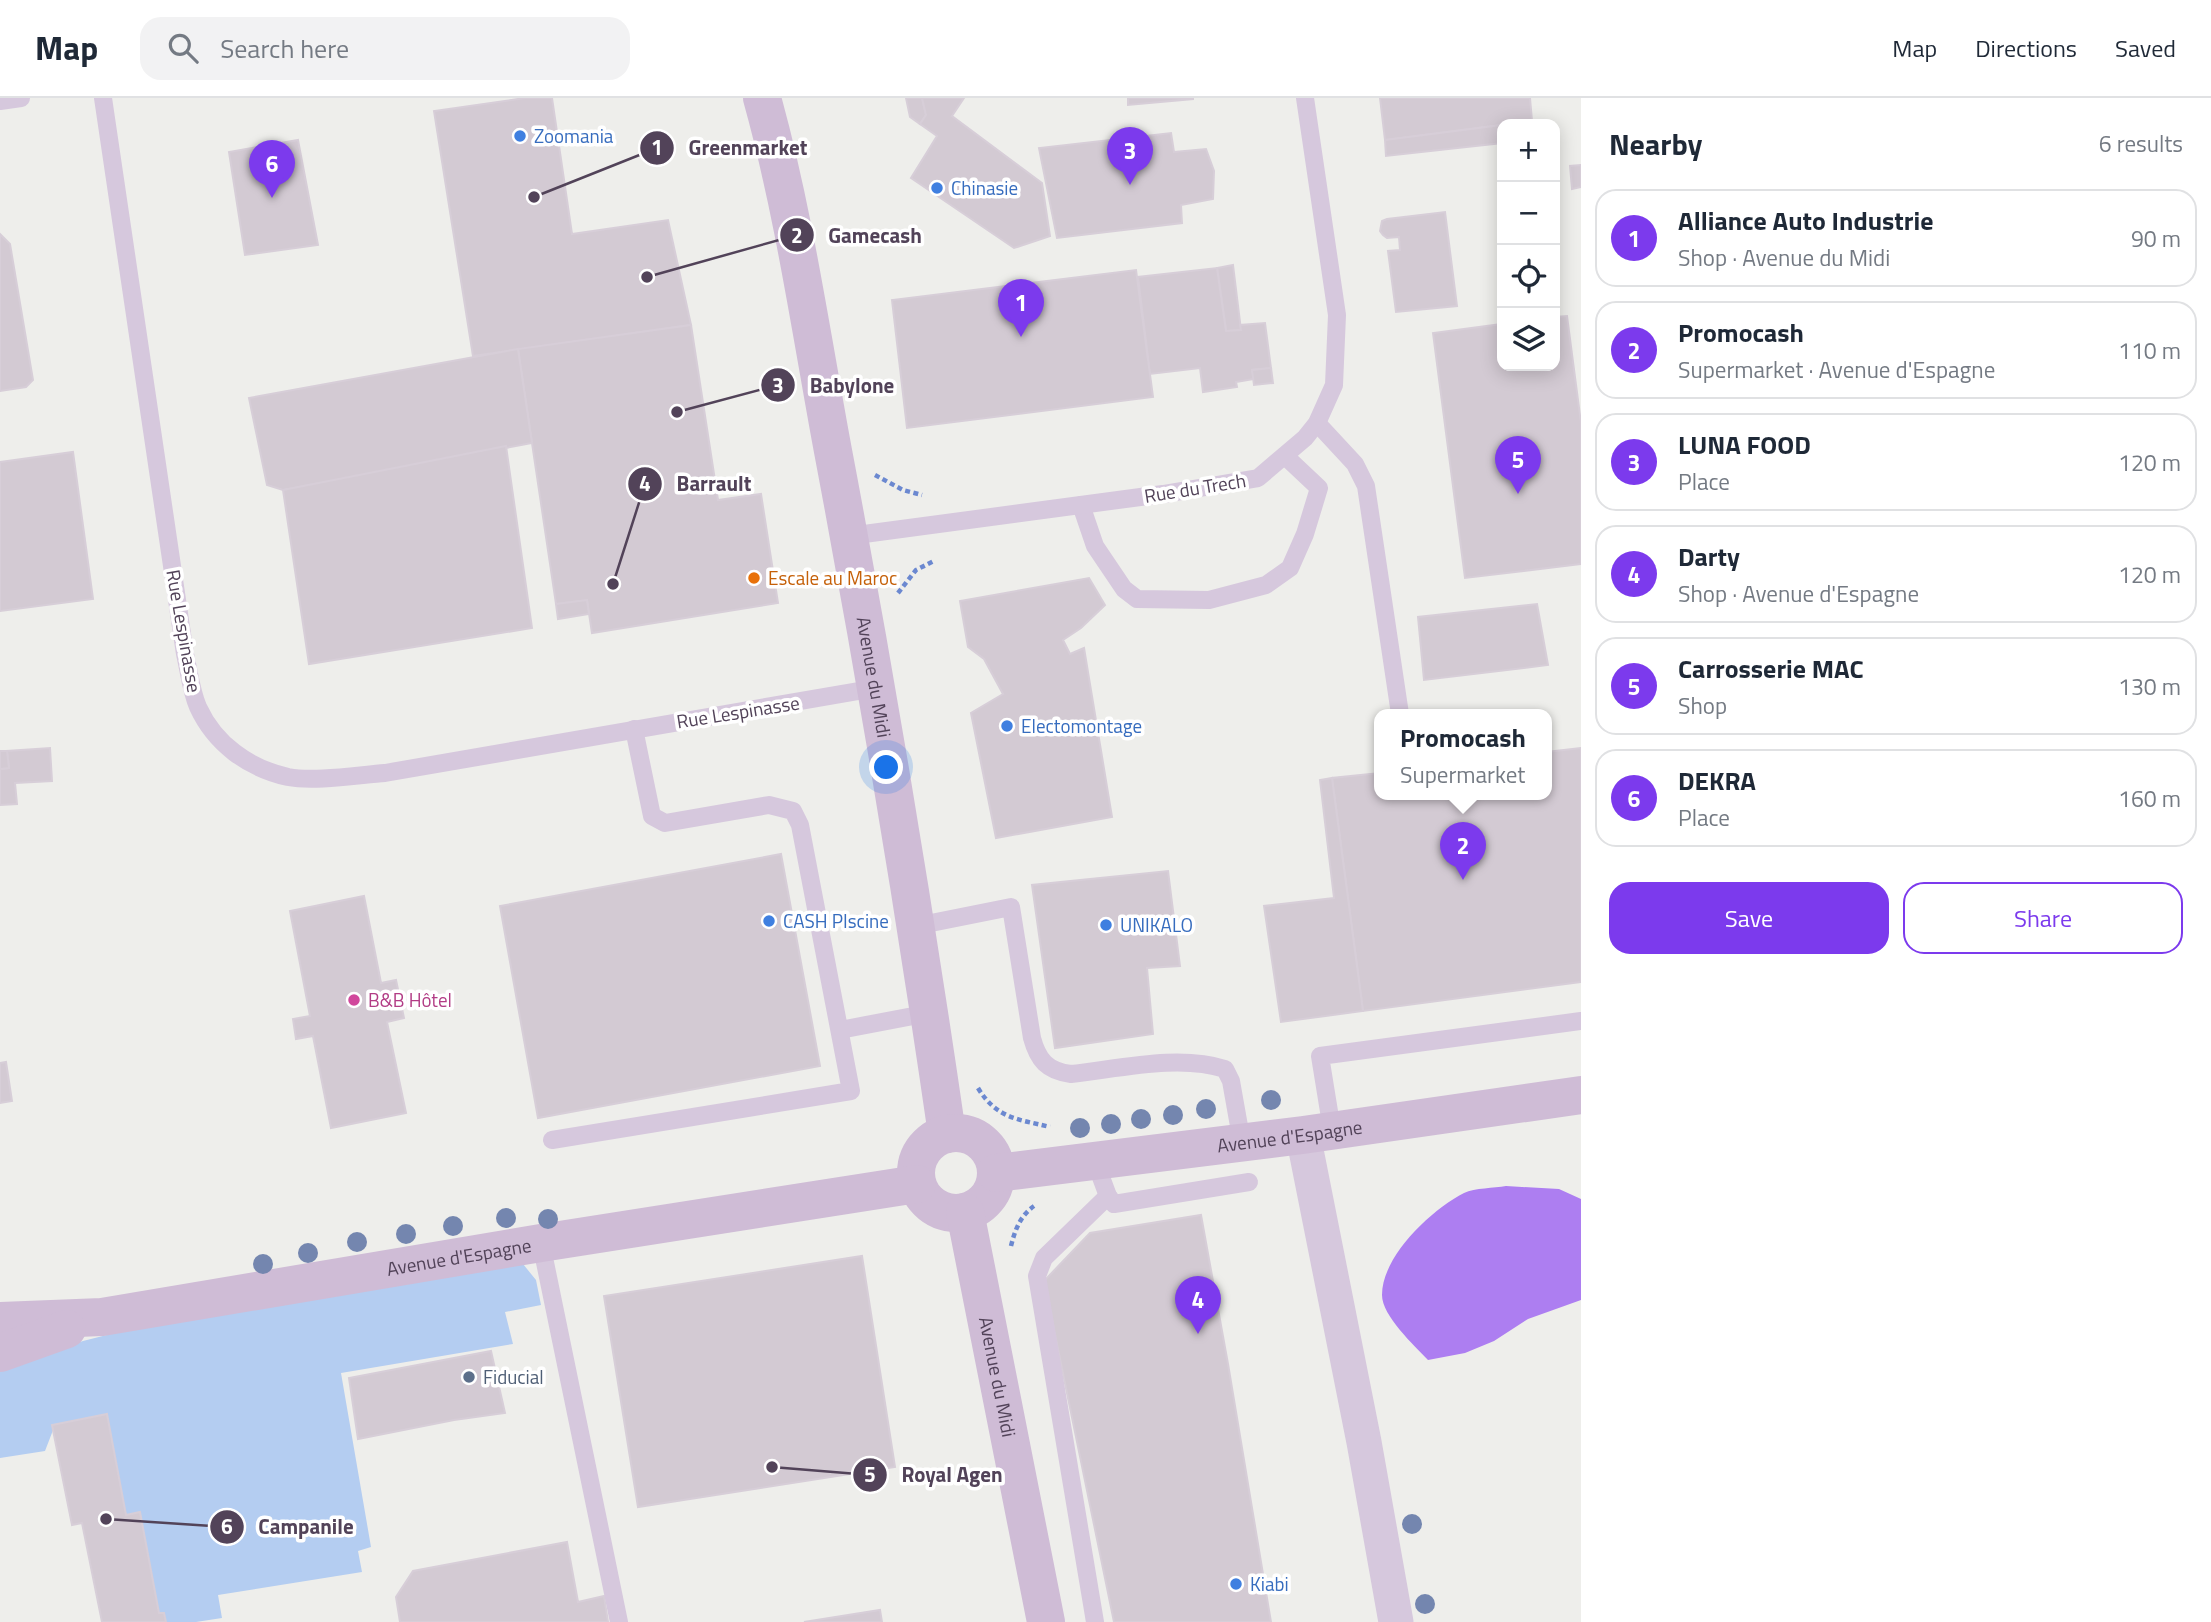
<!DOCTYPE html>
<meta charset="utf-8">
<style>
:root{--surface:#fff;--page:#f2f2f3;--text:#1f2937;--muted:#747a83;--line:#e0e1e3;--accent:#7c3aed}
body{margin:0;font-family:"Titillium Web",sans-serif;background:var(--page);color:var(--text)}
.controls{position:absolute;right:21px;top:21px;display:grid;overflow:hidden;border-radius:14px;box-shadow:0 4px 18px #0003}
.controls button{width:63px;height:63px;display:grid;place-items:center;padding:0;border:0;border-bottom:2px solid var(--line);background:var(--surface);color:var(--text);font:35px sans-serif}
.you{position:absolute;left:887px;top:670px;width:24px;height:24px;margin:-18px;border:5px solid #fff;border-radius:50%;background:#1a73e8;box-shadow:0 0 0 10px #1a73e833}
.badge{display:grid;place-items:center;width:46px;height:46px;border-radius:50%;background:var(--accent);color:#fff;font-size:23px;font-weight:700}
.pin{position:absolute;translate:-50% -58px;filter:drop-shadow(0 2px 4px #0008)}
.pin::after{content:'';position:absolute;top:37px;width:24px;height:21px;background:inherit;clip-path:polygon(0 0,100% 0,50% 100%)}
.popup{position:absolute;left:1374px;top:611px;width:178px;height:91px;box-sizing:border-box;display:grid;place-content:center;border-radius:14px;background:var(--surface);filter:drop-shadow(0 2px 5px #0005);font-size:23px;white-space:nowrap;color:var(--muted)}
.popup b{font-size:26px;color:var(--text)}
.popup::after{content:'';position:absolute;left:50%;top:100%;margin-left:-14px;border:14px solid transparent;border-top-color:var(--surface)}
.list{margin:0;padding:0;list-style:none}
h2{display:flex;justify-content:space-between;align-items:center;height:91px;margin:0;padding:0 28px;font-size:30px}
h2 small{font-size:23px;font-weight:400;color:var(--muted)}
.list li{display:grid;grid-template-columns:46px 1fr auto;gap:21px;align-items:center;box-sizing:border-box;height:98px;margin:0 14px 14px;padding:0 14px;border:2px solid var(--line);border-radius:21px}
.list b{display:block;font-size:26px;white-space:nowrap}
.list p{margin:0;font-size:23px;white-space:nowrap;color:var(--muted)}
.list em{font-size:23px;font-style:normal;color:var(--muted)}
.actions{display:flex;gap:14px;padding:21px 28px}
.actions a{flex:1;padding:16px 0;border:2px solid var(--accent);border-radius:21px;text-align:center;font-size:24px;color:var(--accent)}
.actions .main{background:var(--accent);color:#fff}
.icon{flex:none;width:38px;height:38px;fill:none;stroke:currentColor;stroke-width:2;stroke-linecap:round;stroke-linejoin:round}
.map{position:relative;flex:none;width:1581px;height:1524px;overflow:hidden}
header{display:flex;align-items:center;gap:42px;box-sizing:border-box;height:98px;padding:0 35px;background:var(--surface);border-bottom:2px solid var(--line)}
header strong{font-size:33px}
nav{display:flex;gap:38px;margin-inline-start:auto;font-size:24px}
.search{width:490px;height:63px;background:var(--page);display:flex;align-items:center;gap:18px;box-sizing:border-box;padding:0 24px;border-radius:21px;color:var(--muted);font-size:26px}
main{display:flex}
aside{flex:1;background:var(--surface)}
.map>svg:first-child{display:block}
.green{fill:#b4cdf1}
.water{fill:#ad7ef1}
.building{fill:#d3cad3;stroke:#d7ced8;stroke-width:2}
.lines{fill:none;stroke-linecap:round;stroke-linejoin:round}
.path{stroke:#6b88d0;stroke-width:4.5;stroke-dasharray:5 3.5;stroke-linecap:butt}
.lane{stroke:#d6c8dd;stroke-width:18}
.street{stroke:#d6c8dd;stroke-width:35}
.secondary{stroke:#cfbcd6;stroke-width:38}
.tree{fill:#7486af}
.shop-dot{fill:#3f7fe0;stroke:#fff;stroke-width:2.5}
.food-dot{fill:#e8710a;stroke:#fff;stroke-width:2.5}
.hotel-dot{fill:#d1479c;stroke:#fff;stroke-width:2.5}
.service-dot{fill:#5c6f8a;stroke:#fff;stroke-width:2.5}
.labels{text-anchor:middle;stroke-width:7;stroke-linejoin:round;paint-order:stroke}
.shop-label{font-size:19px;fill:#366cbe;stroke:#fff;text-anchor:start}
.street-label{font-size:19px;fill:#524359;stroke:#fff}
.food-label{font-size:19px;fill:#c56008;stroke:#fff;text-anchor:start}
.hotel-label{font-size:19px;fill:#b23c85;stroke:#fff;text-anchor:start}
.service-label{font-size:19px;fill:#4e5e75;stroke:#fff;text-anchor:start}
.leader{fill:none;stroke:#524359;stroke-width:2.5}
.callout-dot{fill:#524359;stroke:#fff;stroke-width:2.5}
.mark-label{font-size:21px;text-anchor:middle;font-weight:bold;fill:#fff}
.callout-label{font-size:21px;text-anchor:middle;font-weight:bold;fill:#524359;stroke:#fff;stroke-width:7;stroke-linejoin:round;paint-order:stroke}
</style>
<header>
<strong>Map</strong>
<div class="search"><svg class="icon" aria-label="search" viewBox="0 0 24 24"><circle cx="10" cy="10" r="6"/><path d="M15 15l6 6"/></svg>Search here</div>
<nav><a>Map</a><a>Directions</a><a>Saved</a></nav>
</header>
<main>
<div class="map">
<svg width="1581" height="1524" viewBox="0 0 1581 1524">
<rect width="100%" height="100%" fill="#eeeeeb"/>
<path class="green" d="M523,1166L536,1182L541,1207L505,1214L513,1246L341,1275L371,1449L358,1453L362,1474L218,1497L222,1520L196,1524H166L164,1515H159L140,1415L126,1417L107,1317L55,1327L45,1353L0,1360V1271L83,1243L154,1225Z"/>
<path class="water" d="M1506,1088L1559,1091L1581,1101V1202L1528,1221L1494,1243L1465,1255L1428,1262C1414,1247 1382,1218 1382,1197C1382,1158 1431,1112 1464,1095C1475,1090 1494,1090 1506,1088Z"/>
<g class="building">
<path d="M525,0H552L572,136L668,122L691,227L473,258L434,13Z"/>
<path d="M906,0H922L926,17L920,26L910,19Z"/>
<path d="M922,0H964L952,18L1042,85L1050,138L1014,150L911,80L937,38L920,26L926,17Z"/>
<path d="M1128,0H1193V1L1128,7Z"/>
<path d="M1380,0H1530L1532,23L1385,42Z"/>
<path d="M1502,27V45L1386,58L1385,42Z"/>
<path d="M1171,35L1174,54L1206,51L1214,73L1213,101L1181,107L1182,125L1057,140L1039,50Z"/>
<path d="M298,42L318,147L245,157L229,54Z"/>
<path d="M1581,67V89L1572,91L1570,68Z"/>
<path d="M1445,114L1457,208L1396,214L1388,153L1400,152L1399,139L1387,140L1383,137L1380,133L1382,123L1387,121Z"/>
<path d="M0,136L10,146L33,282L26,289L0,293Z"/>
<path d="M1233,167L1241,232L1226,233L1217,170Z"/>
<path d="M1217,170L1226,233L1241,232L1240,227L1265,225L1271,270L1252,272L1254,281L1236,284L1237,289L1203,294L1200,270L1150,276L1138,179Z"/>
<path d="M1136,172L1153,299L907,330L892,202Z"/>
<path d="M1567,218L1581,325V466L1465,480L1433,235L1502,226V268H1555V219Z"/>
<path d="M691,227L718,402L761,396L778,505L592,535L587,502L556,506L518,251Z"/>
<path d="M518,251L532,345L283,392L267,387L249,300Z"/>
<path d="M1271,270L1273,285L1254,287L1252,272Z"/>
<path d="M506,348L532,530L309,566L283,392Z"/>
<path d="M73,354L93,501L0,513V364Z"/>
<path d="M1089,480L1105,507L1081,530L1063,542L1070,556L1084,550L1112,719L996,740L971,615L1003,596L984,561L968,549L960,503Z"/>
<path d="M587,502L589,516L558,521L556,506Z"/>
<path d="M1537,506L1548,567L1424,582L1418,519Z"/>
<path d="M50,650L52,683L15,685L17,706L0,707V671L9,670L7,653Z"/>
<path d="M1581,650V884L1363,913L1332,680L1379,675V696H1547V654Z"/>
<path d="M0,653H7L9,670L0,671Z"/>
<path d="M1332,680L1363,913L1281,924L1264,808L1334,800L1320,682Z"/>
<path d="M781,756L820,968L538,1020L500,808Z"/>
<path d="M1168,773L1180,868L1147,870L1153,936L1055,950L1032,787Z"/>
<path d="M364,798L381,885L396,882L404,920L387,924L406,1015L331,1030L313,938L296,941L293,921L310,918L290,813Z"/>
<path d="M6,964L12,1003L0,1005V965Z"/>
<path d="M1201,1117L1228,1266L1271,1524H1114L1044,1183L1090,1135Z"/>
<path d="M862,1158L895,1369L638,1409L604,1198Z"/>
<path d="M491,1253L505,1315L454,1322L358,1341L349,1280Z"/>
<path d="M107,1316L126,1417L140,1414L159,1515H164L166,1524H102L82,1425L72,1427L52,1327Z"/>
<path d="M567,1444L578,1504L604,1498L608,1524H400L396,1499L413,1473Z"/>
<path d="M880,1512L882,1524H804Z"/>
</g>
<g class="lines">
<g class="path">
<path d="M875,377L903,392L922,397"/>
<path d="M898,495L916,472L934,463"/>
<path d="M978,990C997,1021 1018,1021 1050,1029"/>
<path d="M1011,1148C1015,1132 1020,1118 1034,1108"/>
</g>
<g class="lane">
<path d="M103,0L185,556C189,573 191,593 198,609C215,646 248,670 288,679C314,684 358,677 385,675L876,590"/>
<path d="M0,3L21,0"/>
<path d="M1317,325L1355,366L1366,388L1400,616"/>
<path d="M1081,407L1095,448L1124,491L1137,501L1209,502L1266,487L1290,470L1305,436L1319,390L1285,358"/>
<path d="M849,438L1163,396L1258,380L1305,340L1317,325L1334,287L1337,217L1305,0"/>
<path d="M916,828L1011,809L1032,940C1038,962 1047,973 1071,976C1118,971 1179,956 1225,971L1231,983L1242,1045"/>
<path d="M840,932L929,915"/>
<path d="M1332,1032L1320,958L1581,923"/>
<path d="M552,1042L851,993L800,727L793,713L769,707L665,725L652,718L634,631"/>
<path d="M1095,1063L1108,1098L1114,1106L1249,1084"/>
<path d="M541,1145L619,1524"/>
<path d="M1095,1524L1037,1178L1044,1160L1108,1098"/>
</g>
<path class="street" d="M1303,1037L1364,1344L1396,1524"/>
<g class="secondary">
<path id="s1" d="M762,0C794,115 811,235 833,353C876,580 914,808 947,1036"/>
<circle cx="956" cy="1075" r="40"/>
<path id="s2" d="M996,1075L1303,1037L1581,997"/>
<path id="s3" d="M965,1114L1046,1524"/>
<path id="s4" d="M0,1223L102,1219L541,1145L917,1086"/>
<path d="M0,1255L67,1231"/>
</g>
</g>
<g class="tree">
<circle cx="1271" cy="1002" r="10"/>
<circle cx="1206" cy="1011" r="10"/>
<circle cx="1173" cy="1017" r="10"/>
<circle cx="1141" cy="1021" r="10"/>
<circle cx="1111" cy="1026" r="10"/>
<circle cx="1080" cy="1030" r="10"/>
<circle cx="506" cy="1120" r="10"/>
<circle cx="548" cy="1121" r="10"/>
<circle cx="453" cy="1128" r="10"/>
<circle cx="406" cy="1136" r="10"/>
<circle cx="357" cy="1144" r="10"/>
<circle cx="308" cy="1155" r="10"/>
<circle cx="263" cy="1166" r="10"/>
<circle cx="1412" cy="1426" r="10"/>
<circle cx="1425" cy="1506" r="10"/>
</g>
<g class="shop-dot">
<circle cx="520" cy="38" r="7"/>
<circle cx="937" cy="90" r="7"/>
<circle cx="1007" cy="628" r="7"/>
<circle cx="769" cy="823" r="7"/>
<circle cx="1106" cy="827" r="7"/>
<circle cx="1236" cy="1486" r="7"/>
</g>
<circle class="food-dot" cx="754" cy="480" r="7"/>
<circle class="hotel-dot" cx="354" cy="902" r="7"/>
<circle class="service-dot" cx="469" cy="1279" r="7"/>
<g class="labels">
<g class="shop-label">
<text x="534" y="45">Zoomania</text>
<text x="951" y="97">Chinasie</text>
<text x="1021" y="635">Electomontage</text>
<text x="783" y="830">CASH PIscine</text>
<text x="1120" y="834">UNIKALO</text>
<text x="1250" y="1493">Kiabi</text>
</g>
<g class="street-label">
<text transform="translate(1195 390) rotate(-9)" y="7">Rue du Trech</text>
<text transform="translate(184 533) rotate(80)" y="7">Rue Lespinasse</text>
<text dy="7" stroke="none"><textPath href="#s1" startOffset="590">Avenue du Midi</textPath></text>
<text transform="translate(738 614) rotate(-9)" y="7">Rue Lespinasse</text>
<text dy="7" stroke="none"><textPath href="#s2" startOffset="296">Avenue d'Espagne</textPath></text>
<text dy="7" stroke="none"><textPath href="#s4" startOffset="464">Avenue d'Espagne</textPath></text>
<text dy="7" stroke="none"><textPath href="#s3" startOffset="168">Avenue du Midi</textPath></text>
</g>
<g class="food-label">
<text x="768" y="487">Escale au Maroc</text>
</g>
<g class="hotel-label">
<text x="368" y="909">B&amp;B Hôtel</text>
</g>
<g class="service-label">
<text x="483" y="1286">Fiducial</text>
</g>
</g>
<path class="leader" d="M534 99L657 50M647 179L797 137M677 314L778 287M613 486L645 386M772 1369L870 1377M106 1421L227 1429"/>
<g class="callout-dot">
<circle cx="534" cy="99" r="7"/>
<circle cx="647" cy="179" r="7"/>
<circle cx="677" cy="314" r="7"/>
<circle cx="613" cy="486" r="7"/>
<circle cx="772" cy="1369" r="7"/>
<circle cx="106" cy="1421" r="7"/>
<circle cx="657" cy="50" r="18"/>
<circle cx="797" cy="137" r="18"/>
<circle cx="778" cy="287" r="18"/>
<circle cx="645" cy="386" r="18"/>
<circle cx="870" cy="1377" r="18"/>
<circle cx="227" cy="1429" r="18"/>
</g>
<g class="mark-label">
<text x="657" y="57">1</text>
<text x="797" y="145">2</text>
<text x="778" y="295">3</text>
<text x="645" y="393">4</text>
<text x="870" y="1384">5</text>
<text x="227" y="1436">6</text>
</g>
<g class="callout-label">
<text x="748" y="57">Greenmarket</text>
<text x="875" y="145">Gamecash</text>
<text x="852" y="295">Babylone</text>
<text x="714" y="393">Barrault</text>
<text x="952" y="1384">Royal Agen</text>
<text x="306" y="1436">Campanile</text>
</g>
</svg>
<div class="controls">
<button>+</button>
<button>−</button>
<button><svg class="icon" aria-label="locate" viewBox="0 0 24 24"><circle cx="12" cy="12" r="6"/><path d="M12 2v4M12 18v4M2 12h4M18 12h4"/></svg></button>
<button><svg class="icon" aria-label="layers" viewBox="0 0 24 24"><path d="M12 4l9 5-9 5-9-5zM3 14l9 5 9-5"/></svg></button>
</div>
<div class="you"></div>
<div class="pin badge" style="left:1021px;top:239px">1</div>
<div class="pin badge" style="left:1463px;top:782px">2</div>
<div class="popup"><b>Promocash</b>Supermarket</div>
<div class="pin badge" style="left:1130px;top:87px">3</div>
<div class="pin badge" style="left:1198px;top:1236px">4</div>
<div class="pin badge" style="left:1518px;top:396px">5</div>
<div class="pin badge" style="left:272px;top:100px">6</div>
</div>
<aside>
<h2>Nearby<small>6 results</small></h2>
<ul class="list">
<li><span class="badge">1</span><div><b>Alliance Auto Industrie</b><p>Shop · Avenue du Midi</p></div><em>90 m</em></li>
<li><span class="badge">2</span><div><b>Promocash</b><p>Supermarket · Avenue d'Espagne</p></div><em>110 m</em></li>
<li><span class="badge">3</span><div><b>LUNA FOOD</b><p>Place</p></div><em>120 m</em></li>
<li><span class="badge">4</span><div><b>Darty</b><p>Shop · Avenue d'Espagne</p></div><em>120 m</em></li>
<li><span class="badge">5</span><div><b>Carrosserie MAC</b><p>Shop</p></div><em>130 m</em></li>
<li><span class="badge">6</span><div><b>DEKRA</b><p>Place</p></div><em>160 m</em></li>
</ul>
<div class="actions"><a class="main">Save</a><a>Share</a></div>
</aside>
</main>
